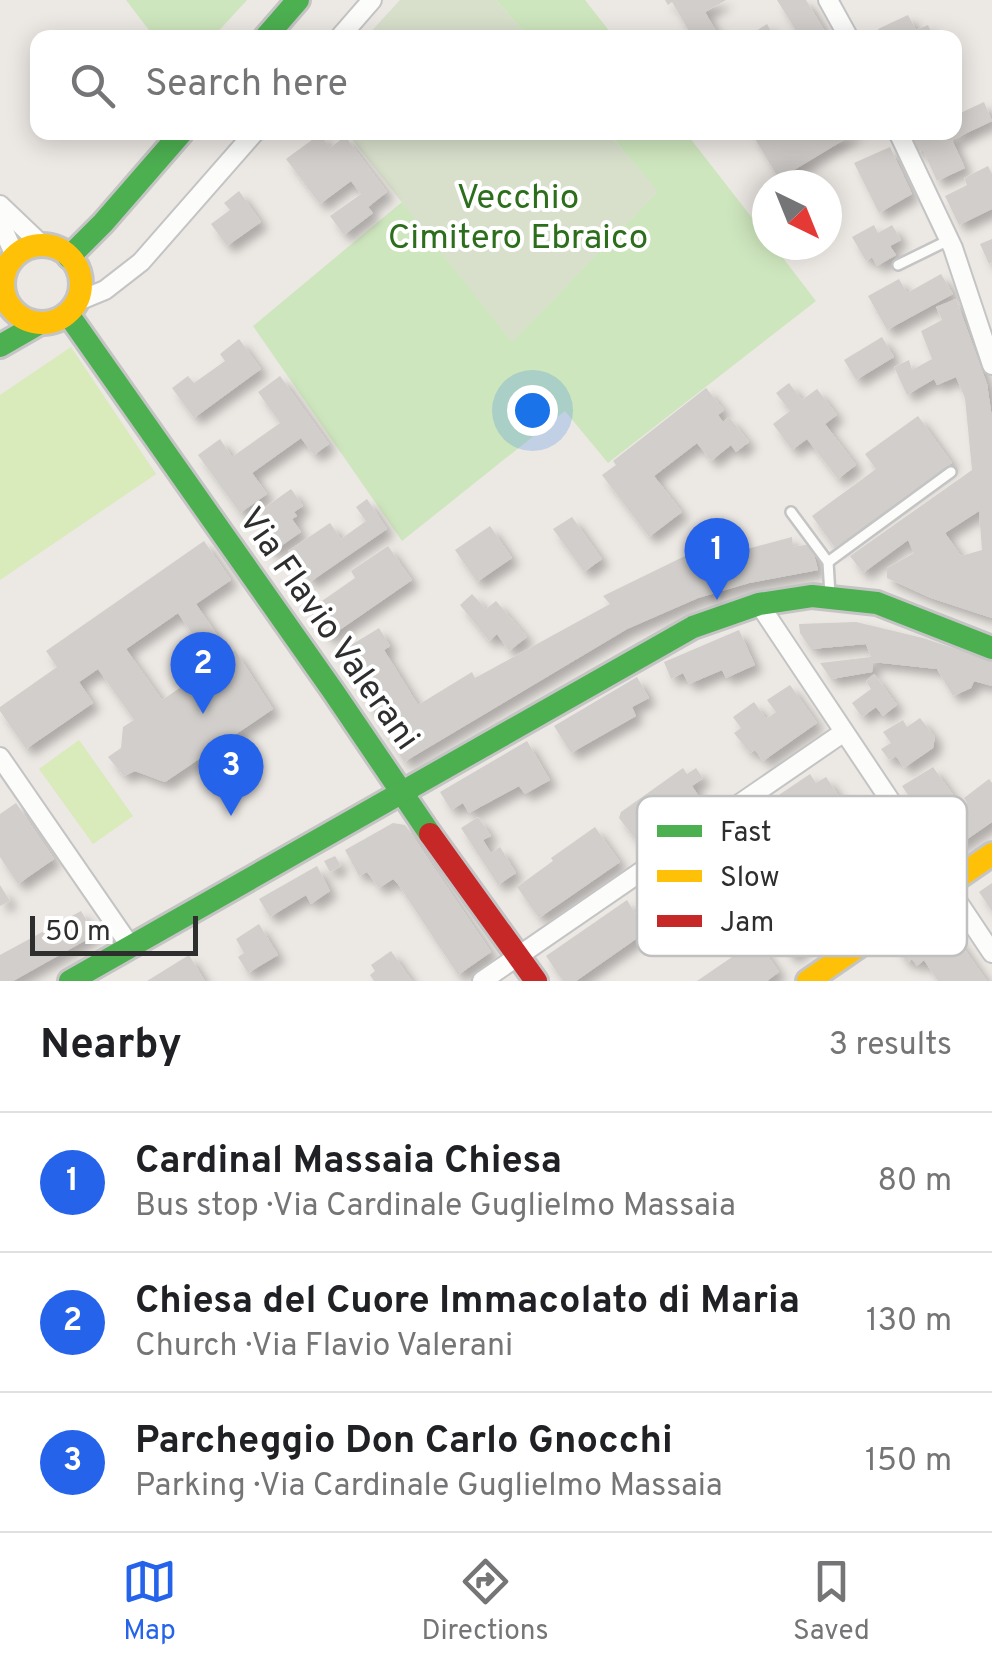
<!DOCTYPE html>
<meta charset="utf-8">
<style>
:root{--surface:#fff;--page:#f2f2f2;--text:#202124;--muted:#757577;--line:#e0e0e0;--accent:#2563eb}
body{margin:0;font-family:Overpass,sans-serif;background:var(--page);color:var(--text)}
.compass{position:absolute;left:752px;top:170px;width:90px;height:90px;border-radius:50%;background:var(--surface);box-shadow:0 5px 25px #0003;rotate:137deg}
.scale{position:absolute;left:30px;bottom:25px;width:168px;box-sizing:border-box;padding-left:10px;border:5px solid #2e2e2e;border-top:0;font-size:28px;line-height:35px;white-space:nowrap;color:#2e2e2e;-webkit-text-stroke:8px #fff;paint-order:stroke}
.you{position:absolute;left:532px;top:410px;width:35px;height:35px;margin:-25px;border:8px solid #fff;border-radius:50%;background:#1a73e8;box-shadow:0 0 0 15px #1a73e833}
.badge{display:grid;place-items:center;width:65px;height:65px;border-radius:50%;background:var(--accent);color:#fff;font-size:32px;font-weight:700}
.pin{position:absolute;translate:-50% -82px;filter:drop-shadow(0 2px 5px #0008)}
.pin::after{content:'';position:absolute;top:52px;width:35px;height:30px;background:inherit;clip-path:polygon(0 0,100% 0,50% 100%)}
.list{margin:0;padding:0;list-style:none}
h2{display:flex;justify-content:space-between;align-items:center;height:130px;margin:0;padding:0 40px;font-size:42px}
h2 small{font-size:32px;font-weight:400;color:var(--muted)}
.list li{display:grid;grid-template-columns:65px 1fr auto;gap:30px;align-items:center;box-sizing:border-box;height:140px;padding:0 40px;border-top:2px solid var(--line)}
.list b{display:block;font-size:38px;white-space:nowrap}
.list p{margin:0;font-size:32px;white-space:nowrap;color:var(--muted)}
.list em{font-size:32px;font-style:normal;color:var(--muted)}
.icon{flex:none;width:55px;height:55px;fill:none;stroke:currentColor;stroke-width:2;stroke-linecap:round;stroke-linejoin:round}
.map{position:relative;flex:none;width:992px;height:981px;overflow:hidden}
.search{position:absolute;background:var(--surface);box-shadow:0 5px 25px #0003;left:30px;right:30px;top:30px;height:110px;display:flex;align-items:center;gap:25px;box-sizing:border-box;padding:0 35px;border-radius:20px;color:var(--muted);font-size:38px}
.sheet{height:550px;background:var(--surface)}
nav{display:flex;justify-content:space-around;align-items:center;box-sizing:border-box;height:140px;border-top:2px solid var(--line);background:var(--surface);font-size:28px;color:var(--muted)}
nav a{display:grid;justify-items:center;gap:5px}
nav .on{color:var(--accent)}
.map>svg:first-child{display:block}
.green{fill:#cee6be}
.cemetery{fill:#d8e0cc}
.pitch{fill:#d9eabb}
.building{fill:#d1cecb;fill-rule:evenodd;filter:url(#shadow)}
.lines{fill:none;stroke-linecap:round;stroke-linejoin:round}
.lane-casing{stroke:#c5c4c5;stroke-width:14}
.street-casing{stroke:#c5c4c5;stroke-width:22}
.fast-casing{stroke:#c5c4c5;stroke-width:28}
.slow-casing{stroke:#c5c4c5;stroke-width:28}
.jam-casing{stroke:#c5c4c5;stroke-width:28}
.lane{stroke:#fcfcfb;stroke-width:9}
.street{stroke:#fcfcfb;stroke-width:18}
.fast{stroke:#4caf50;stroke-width:22}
.slow{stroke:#ffc107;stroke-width:22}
.jam{stroke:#c62828;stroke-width:22}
.labels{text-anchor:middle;stroke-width:8;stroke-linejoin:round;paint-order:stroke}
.park-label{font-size:35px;fill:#2c6e1b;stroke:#fff}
.street-label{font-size:35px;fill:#2e2e2e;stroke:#fff}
.key{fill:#fff;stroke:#c0c0c0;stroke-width:2.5}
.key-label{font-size:28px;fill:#2e2e2e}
</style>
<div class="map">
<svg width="992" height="981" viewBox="0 0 992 981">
<defs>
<filter id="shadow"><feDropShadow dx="7" dy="7" stdDeviation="5" flood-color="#0004"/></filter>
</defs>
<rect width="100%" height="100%" fill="#ece8e4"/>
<g class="green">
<path d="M126,0H247L213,37L155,38Z"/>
<path d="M496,0H585L614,37H528Z"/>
<path d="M608,132L686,133L767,237V245H773L816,301L608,463L565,411L402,541L253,326L402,202L512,341L657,192Z"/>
</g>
<g class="cemetery">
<path d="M400,0H496L528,37H366Z"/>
<path d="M347,133H608L658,191L512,342Z"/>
</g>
<g class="pitch">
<path d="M71,347L156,474L0,580V395Z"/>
<path d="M79,740L133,816L93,844L39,769Z"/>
</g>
<g class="building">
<path d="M665,0H726L705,12L720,38H693L672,2L668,5Z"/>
<path d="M777,0H806L829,38H782L795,29Z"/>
<path d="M908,15L916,30L928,25L934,38H882L878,29Z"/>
<path d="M767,24L775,38H745Z"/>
<path d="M984,102L992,121L952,140L965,168L937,181L923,150L918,152L910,136L919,132H954V116Z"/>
<path d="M751,132H781L784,137L792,132H857L779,179Z"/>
<path d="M320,134L330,148L345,136L387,192L368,207L373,213L344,235L330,216L361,194L351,181L320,204L286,159Z"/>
<path d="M890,147L912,194L879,213L854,163Z"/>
<path d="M988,166L992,174V209L959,225L945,196L967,185L964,178Z"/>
<path d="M239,191L261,222L227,246L211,224L230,210L224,203Z"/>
<path d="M874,225L878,233L892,225L901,240L890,246L896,255L877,266L872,257L866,261L852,237Z"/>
<path d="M992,239V262L989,264L980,244Z"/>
<path d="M941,274L953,294L887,330L868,296L899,279L907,293Z"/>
<path d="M956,299L987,384L992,418V618L931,598L887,578V568L914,553L908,540L863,573L850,556L972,470L965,398L956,377L937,385L934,379L907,395L894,367L909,360L912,370L932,359L921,331L942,320L936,307ZM979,511L982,550L961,556L945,533Z"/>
<path d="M882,337L894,357L856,380L844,360Z"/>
<path d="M239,339L261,369L194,418L172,388L188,376L194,383L225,361L220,354Z"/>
<path d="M280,376L329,444L314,455L301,438L252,473L267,494L240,513L198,455L220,439L232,457L280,423L258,392Z"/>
<path d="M789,383L802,400L817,389L837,415L825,424L856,465L838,479L807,439L792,450L773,424L790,411L776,393Z"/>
<path d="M706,388L724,410L718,415L723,422L729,417L749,442L736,452L731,445L711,461L697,443L654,476L682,512L649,537L602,475L616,465L613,461Z"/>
<path d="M918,416L952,463L835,548L812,516L876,469L865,454Z"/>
<path d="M291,489L303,506L294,512L297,516L292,519L301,532L271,553L258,534L270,525L260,511Z"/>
<path d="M367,499L387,529L310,582L288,551L330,523L341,539L366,521L356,507Z"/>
<path d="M572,517L602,559L584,572L553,529Z"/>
<path d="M490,526L512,558L477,582L455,550Z"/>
<path d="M792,537L793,547L811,544L818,570L749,583L698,598L627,629L404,762L338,653L379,628L390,646L384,650L418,705L472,672L475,678L610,604L603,596L685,556L695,568L711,564L710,559Z"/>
<path d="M204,541L231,580L196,604L230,654L235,650L273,709L165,782L135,771L124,776L108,757L121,748L123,727L134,720L98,669L79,682L93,703L26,749L0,711V707L57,667L46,651ZM178,613L214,665L162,700L126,649Z"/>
<path d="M388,546L412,580L328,638L309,610L355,578L351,571Z"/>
<path d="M472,594L486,609L496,601L527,637L509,651L497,634L489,641L460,605Z"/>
<path d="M856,622L923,638L992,661V686L974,681L971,688L953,696L937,669L873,662L872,672L831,679L820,663L871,657L866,644L811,649L800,633L799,624Z"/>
<path d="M739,630L755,665L726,678L722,670L689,684L683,673L671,679L664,662Z"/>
<path d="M874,674L897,705L883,716L876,707L862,717L852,703L871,689L866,681Z"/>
<path d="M637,677L649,698L632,707L636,716L571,753L554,726Z"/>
<path d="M790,685L817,723L763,761L755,750L750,753L734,733L741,728L733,717L754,702L766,719L776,712L767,700Z"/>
<path d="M920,718L935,737L933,748L904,768L896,756L889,760L881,749L891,743L883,732L903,720L907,727Z"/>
<path d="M527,741L550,780L525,794L519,786L469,813L463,803L451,810L440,792Z"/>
<path d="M933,767L961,806L967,803L964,798L989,779L992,783V822L947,853L902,786Z"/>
<path d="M683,768L687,774L696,768L703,778L692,786L703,803L641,846L619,818L621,812Z"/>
<path d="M810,774L816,783L826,777L839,796L777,837L765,820L774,813L767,803Z"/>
<path d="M16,803L54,859L18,884L0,857V814Z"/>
<path d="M478,817L491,836L483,840L491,853L500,847L516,873L498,885L461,828Z"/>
<path d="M393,823L405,825L491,952L458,975L398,884L393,879L379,888L367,872L359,876L345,850Z"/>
<path d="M595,827L620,862L539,918L517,887L553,861L551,858Z"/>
<path d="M335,856L341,866L330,872L324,861Z"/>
<path d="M889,864L904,885L833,937L828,930L791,957L772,930L853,871L857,877L871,866L876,873Z"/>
<path d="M317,866L330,891L311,904L306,895L270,917L259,899Z"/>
<path d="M992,883V911L979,892Z"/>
<path d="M0,885L10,901L0,906Z"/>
<path d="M627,900L635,913L641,909L653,927L576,981H563L546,956Z"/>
<path d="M81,911L95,935L13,981H0V955Z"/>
<path d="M939,913L987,981H938L924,960L917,966L912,959L907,963L894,944Z"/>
<path d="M259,924L278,955L248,973L238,957L244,953L236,939Z"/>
<path d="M757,940L779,972L767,981H697Z"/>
<path d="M391,951L412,981H374L370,975L375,971L371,965Z"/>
<path d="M189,955L205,981H147Z"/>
</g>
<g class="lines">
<defs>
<g id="lane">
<path d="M898,265L949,240"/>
<path d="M791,512L828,562L830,595"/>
<path d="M828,562L951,472"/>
</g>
<g id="street">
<path d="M828,0L849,38"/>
<path d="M339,38L372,0"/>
<path d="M898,132L953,248L992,365"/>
<path d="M0,205L43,246"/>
<path d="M0,222L15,256"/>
<path d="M76,302L105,290L141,262L255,132"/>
<path d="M759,604L992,953"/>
<path d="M0,757L131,947"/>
<path d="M482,981L844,732"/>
</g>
<g id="fast">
<path d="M265,38L298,0"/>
<path d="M69,257L103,223L182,132"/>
<path d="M68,314L333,691L430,834"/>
<path d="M0,346L40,323"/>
<path d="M70,981L693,627L759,604L812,596L877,603L992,648"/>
</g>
<g id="slow">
<circle cx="42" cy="284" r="39"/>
<path d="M808,981L992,854"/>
</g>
<path id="jam" d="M430,834L536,981"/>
</defs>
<use href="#lane" class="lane-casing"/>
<use href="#street" class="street-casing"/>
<use href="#fast" class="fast-casing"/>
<use href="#slow" class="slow-casing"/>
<use href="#jam" class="jam-casing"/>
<use href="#lane" class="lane"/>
<use href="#street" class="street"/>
<use href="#fast" class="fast"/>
<use href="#slow" class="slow"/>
<use href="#jam" class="jam"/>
</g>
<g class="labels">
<g class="park-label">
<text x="518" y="208">Vecchio<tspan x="518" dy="40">Cimitero Ebraico</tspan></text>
</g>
<g class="street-label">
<text transform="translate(330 628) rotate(55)" y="12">Via Flavio Valerani</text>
</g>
</g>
<rect x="637" y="796" width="330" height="160" rx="15" class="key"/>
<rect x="657" y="825" width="45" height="12" fill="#4caf50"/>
<rect x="657" y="870" width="45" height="12" fill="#ffc107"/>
<rect x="657" y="915" width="45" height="12" fill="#c62828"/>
<g class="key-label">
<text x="720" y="841">Fast</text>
<text x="720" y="886">Slow</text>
<text x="720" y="931">Jam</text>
</g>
</svg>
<svg class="compass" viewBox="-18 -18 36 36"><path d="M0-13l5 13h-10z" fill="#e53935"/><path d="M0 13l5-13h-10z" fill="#757577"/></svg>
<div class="scale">50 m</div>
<div class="you"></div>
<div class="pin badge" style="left:717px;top:600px">1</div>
<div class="pin badge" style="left:203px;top:714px">2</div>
<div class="pin badge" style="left:231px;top:816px">3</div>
<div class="search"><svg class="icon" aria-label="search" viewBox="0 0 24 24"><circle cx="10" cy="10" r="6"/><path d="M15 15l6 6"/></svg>Search here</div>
</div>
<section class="sheet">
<h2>Nearby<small>3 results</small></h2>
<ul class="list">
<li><span class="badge">1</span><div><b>Cardinal Massaia Chiesa</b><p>Bus stop · Via Cardinale Guglielmo Massaia</p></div><em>80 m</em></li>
<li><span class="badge">2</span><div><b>Chiesa del Cuore Immacolato di Maria</b><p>Church · Via Flavio Valerani</p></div><em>130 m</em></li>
<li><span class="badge">3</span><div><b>Parcheggio Don Carlo Gnocchi</b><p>Parking · Via Cardinale Guglielmo Massaia</p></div><em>150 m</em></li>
</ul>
</section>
<nav>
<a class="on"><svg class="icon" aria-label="map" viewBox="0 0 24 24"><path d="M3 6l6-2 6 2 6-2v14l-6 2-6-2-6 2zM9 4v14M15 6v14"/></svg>Map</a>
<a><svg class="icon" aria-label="directions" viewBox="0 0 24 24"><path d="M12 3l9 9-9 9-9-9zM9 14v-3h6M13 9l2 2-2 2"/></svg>Directions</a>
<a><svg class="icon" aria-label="saved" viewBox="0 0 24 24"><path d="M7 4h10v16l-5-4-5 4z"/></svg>Saved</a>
</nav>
